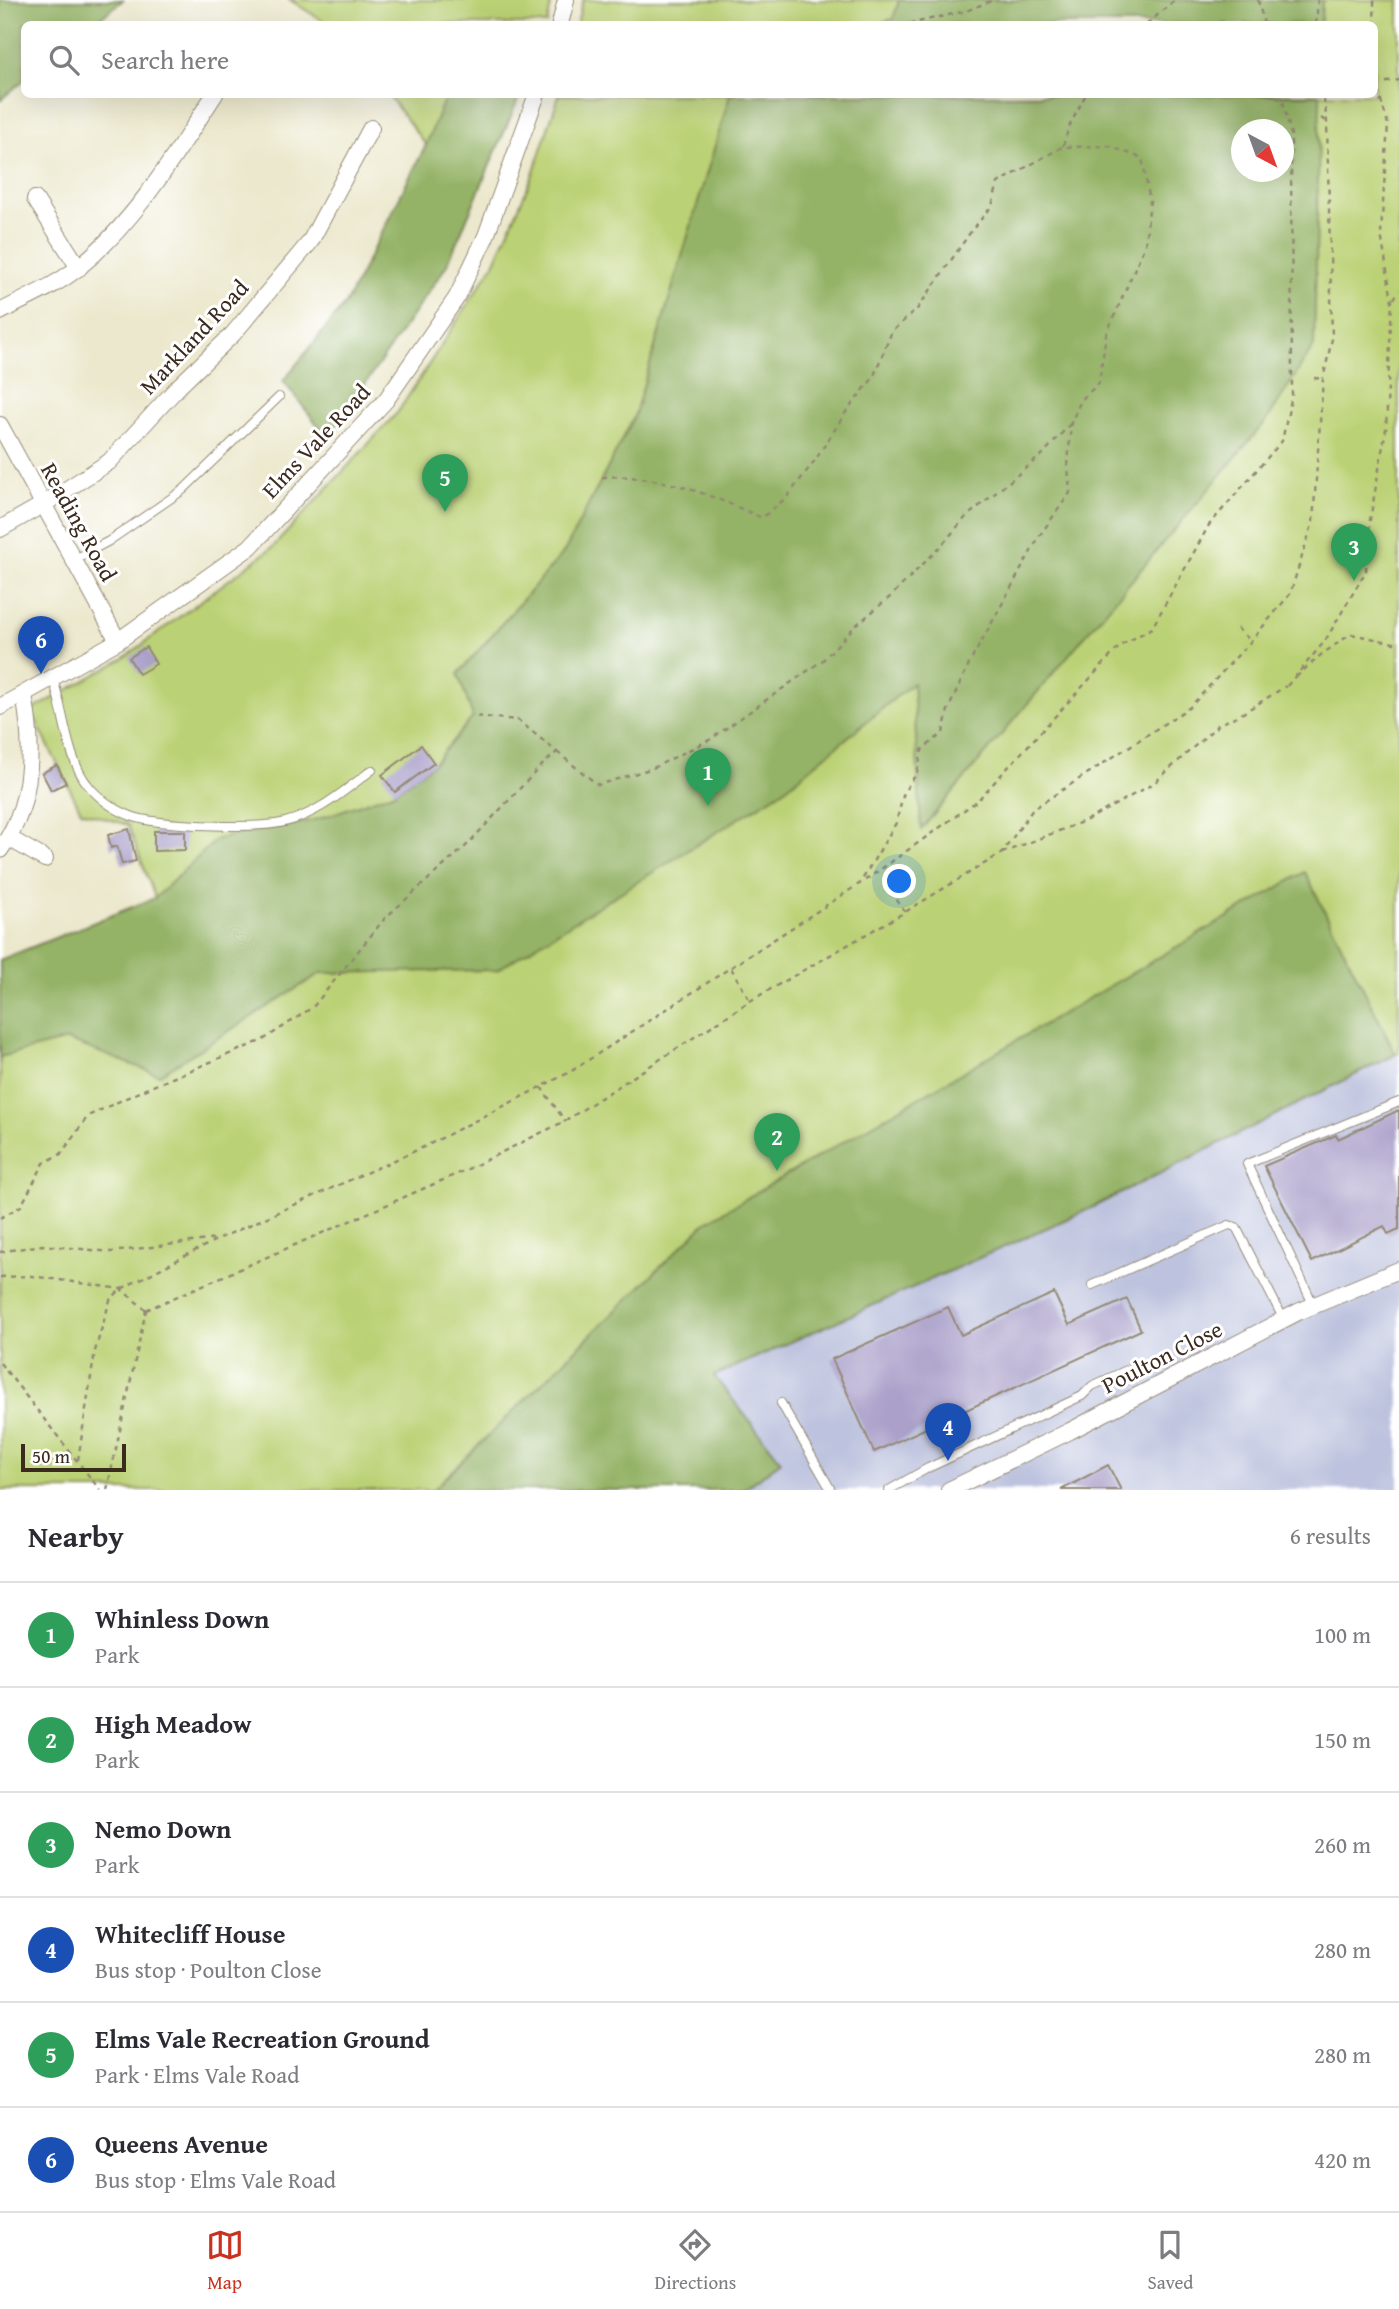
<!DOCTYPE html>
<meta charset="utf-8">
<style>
:root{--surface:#fff;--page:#f7f7f7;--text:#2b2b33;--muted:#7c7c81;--line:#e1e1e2;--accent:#c8321e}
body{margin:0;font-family:"Gentium Book Plus",serif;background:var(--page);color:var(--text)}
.compass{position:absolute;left:1231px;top:119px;width:63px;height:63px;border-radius:50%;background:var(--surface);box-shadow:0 7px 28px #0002;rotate:139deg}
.scale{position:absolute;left:21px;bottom:18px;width:105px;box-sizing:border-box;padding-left:7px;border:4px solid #3b2a1e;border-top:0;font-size:19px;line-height:24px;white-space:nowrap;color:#3b2a1e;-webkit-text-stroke:5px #fff;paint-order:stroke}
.you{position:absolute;left:900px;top:882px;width:24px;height:24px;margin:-18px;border:5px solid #fff;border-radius:50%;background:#1a73e8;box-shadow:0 0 0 10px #1a73e833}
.badge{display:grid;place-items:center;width:46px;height:46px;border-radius:50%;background:var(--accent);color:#fff;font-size:23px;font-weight:700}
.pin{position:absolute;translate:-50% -58px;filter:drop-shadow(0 2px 4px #0008)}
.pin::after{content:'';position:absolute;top:37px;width:24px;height:21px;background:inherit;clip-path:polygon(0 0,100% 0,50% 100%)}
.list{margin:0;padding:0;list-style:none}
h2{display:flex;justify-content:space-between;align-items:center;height:91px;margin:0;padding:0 28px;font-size:30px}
h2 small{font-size:23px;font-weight:400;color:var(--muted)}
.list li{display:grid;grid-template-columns:46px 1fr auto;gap:21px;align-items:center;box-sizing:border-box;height:105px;padding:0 28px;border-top:2px solid var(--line)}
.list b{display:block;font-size:26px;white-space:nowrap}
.list p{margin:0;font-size:23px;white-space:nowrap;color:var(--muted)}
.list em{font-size:23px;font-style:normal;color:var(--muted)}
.icon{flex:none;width:38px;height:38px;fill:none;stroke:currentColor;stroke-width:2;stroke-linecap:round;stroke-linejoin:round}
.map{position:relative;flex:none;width:1399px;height:1490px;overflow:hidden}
.search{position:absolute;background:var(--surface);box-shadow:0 7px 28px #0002;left:21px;right:21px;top:21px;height:77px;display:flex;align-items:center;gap:18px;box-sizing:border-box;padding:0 24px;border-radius:10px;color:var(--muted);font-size:26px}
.sheet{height:721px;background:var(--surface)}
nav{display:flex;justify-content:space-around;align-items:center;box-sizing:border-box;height:98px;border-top:2px solid var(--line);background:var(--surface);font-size:19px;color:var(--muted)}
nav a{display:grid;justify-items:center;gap:4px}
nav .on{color:var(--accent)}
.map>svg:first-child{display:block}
.industrial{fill:#bdc3de}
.green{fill:#bbd175;stroke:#7b7e4a;stroke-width:2;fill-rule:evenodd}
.forest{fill:#94b366;stroke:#686e42;stroke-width:2;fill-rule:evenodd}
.building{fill:#aaa0ca}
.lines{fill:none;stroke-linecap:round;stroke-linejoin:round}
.service-casing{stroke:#948976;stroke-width:10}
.minor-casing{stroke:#948976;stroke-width:18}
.path{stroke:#948976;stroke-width:2.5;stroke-dasharray:5 5;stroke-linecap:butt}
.service{stroke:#fff;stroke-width:8}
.minor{stroke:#fff;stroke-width:16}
.labels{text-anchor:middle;stroke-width:6;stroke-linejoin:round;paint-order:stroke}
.street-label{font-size:23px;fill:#3b2a1e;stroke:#fff}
</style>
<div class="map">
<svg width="1399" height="1490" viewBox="0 0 1399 1490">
<rect width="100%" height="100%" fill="#fff"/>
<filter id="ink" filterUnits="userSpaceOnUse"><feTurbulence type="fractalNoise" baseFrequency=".0143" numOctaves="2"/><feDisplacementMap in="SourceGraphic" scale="14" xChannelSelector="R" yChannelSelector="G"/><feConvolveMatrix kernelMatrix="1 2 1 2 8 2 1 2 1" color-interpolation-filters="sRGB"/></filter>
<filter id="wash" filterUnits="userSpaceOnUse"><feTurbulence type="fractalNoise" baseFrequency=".00686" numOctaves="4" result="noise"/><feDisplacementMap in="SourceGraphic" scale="28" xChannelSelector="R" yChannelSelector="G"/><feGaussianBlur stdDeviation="1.57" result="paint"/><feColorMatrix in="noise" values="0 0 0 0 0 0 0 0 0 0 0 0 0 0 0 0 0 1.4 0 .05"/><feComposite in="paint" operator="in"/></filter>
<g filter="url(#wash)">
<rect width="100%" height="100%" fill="#ece8cd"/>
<path class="industrial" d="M1399,1053V1490H742L781,1461L714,1376L1091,1208Z"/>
<g class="green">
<path d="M290,0H552L547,24H328Z"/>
<path d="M583,0H1399V1053L1091,1208L714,1376L781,1461L742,1490H0V960L155,898L128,825L81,811L31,711L124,658L273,547L398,412L495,262L532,177L559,95L1374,94V24H577ZM1242,130H1284V172H1242Z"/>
<path d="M388,95H446L426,145Z"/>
</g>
<g class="forest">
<path d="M0,0H123L93,24H24V80L0,100Z"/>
<path d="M899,0H1322L1321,24H876L893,19Z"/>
<path d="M446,95H520L447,265L328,438L283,381L346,303L426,145Z"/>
<path d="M730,95H1320L1314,346L1267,420L921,830L913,683L784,790L497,970L321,973L159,1075L67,1040L0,1057V960L155,898L217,839L318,819L395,792L433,764L473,717L458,674L564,552L634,417ZM1242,130H1284V172H1242Z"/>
<path d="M1305,872L1396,1054L1091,1208L714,1376L781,1461L742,1490H433L706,1222Z"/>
</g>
<g id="blocks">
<g class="building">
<path d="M146,647L156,664L139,674L129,658Z"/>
<path d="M421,745L434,763L395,792L382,775Z"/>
<path d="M57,765L66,783L51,790L42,773Z"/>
<path d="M129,829L136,861L122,864L117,846L111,848L108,835Z"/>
<path d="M154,831H185V850L154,851Z"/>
<path d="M1399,1110V1229L1388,1234L1384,1226L1312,1262L1264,1166L1336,1135L1338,1139Z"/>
<path d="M1054,1293L1069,1325L1127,1299L1141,1330L874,1452L832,1359L948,1307L961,1335Z"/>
<path d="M1108,1465L1121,1490H1061Z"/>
</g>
</g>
</g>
<g filter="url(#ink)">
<use href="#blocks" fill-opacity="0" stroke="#948976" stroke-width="2"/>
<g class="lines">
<defs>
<g id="service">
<path d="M75,559L109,541L183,490L279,397"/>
<path d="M53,679C64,711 67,760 88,785C98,798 115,810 131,816C157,826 258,829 285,822C318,814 345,790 372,770"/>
<path d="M1092,1285L1229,1225L1236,1227L1284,1320"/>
<path d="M1314,1306L1247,1164L1399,1102"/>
<path d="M781,1403L831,1490"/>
<path d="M889,1490L928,1468L1082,1396L1092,1386L1140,1364"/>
</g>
<g id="minor">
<path d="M560,24L566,0"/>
<path d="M35,199L79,268"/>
<path d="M0,312C26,298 56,286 79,267C136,221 175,155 215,94"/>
<path d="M0,425L118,641"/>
<path d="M0,529L44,504L109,462L179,386L233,334L310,242L371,128"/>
<path d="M0,707L118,641L250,547L386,400L457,297L486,236L537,94"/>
<path d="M9,838L45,859"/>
<path d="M0,850C33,806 34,748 24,695"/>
<path d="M949,1490L1070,1431L1298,1312L1399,1270"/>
</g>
</defs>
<use href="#service" class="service-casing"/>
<use href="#minor" class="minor-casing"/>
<g class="path">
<path d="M1258,0L1264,24"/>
<path d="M909,24L966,11L993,0"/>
<path d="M1147,24L1175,0"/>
<path d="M1316,24L1318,0"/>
<path d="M1376,84L1399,80"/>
<path d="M1321,118L1327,122"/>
<path d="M1063,146L1069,127L1086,94"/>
<path d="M1394,299L1399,290"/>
<path d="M1314,378L1323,379"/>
<path d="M602,477C659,473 711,495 762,518L787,497L816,459L846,412L873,378L892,331L918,308L972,230L992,206L998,183L1062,147L1109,146L1142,158L1150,201L1145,245L1106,335L1099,383L1081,400L1071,423L1068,465L1070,493L1040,535L968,666L948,710L943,733L922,750L917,773L904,792L896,823L862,880"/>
<path d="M1237,628L1251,641"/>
<path d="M1296,677L1322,654L1351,634L1399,644"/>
<path d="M1287,686L1325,641L1366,571L1370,520L1386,429L1392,301L1381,234L1388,124L1376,84L1374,0"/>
<path d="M557,752L598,785L653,768L711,739L823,660L855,626L890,597L939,548L966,517L1043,454L1071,423"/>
<path d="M1002,853L1087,820L1153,784L1218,725L1243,713L1286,686"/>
<path d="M890,892L905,912"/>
<path d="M731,968L750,1001"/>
<path d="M541,1087L565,1121"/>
<path d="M0,1218L21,1206L44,1163L61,1154L88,1116L141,1091L263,1040L313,1007L385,918L466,846L539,768L557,752L518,720L473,716"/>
<path d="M0,1252L42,1245L111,1252L216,1239"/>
<path d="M0,1277L32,1276L121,1289L146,1310"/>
<path d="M146,1310L466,1170L565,1121L750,1001L905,912L1002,853L1033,809L1190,707L1251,641L1290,594L1313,522L1323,379L1332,339L1327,122L1323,94"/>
<path d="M0,1363L100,1490"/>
<path d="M78,1460L95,1351L110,1300L121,1289L218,1239L426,1146L570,1072L870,877L977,801L1120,646L1152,628L1209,525L1282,441L1292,395L1291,134L1281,94"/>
<path d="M107,1490L146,1310"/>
</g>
<use href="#service" class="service"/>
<use href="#minor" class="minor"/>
</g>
</g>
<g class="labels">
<g class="street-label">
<text transform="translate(194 337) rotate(-47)" y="8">Markland Road</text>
<text transform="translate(316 441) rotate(-47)" y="8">Elms Vale Road</text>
<text transform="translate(79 522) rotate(61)" y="8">Reading Road</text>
<text transform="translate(1162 1357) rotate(-27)" y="8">Poulton Close</text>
</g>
</g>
</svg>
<svg class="compass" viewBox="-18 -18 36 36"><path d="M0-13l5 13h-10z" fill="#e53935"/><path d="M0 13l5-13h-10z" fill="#7c7c81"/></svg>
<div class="scale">50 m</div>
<div class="you"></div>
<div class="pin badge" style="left:708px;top:806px;background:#2e9e5b">1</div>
<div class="pin badge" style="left:777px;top:1171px;background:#2e9e5b">2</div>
<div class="pin badge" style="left:1354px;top:581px;background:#2e9e5b">3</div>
<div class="pin badge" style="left:948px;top:1461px;background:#1a4fb4">4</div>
<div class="pin badge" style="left:445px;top:512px;background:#2e9e5b">5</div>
<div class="pin badge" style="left:41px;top:674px;background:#1a4fb4">6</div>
<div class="search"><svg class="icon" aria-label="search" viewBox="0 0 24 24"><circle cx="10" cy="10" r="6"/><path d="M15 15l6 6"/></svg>Search here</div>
</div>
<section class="sheet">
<h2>Nearby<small>6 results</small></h2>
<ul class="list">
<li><span class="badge" style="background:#2e9e5b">1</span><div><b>Whinless Down</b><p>Park</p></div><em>100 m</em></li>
<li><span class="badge" style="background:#2e9e5b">2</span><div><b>High Meadow</b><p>Park</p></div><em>150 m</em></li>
<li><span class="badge" style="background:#2e9e5b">3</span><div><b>Nemo Down</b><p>Park</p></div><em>260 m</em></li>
<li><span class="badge" style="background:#1a4fb4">4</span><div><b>Whitecliff House</b><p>Bus stop · Poulton Close</p></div><em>280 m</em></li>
<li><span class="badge" style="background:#2e9e5b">5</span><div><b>Elms Vale Recreation Ground</b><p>Park · Elms Vale Road</p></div><em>280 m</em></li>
<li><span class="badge" style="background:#1a4fb4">6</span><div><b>Queens Avenue</b><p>Bus stop · Elms Vale Road</p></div><em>420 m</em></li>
</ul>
</section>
<nav>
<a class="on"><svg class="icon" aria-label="map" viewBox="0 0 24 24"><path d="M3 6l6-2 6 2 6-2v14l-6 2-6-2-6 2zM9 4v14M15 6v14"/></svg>Map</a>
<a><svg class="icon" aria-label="directions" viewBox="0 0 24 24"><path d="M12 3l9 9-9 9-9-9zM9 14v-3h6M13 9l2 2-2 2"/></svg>Directions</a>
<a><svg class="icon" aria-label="saved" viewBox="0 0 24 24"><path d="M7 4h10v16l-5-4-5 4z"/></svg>Saved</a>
</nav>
